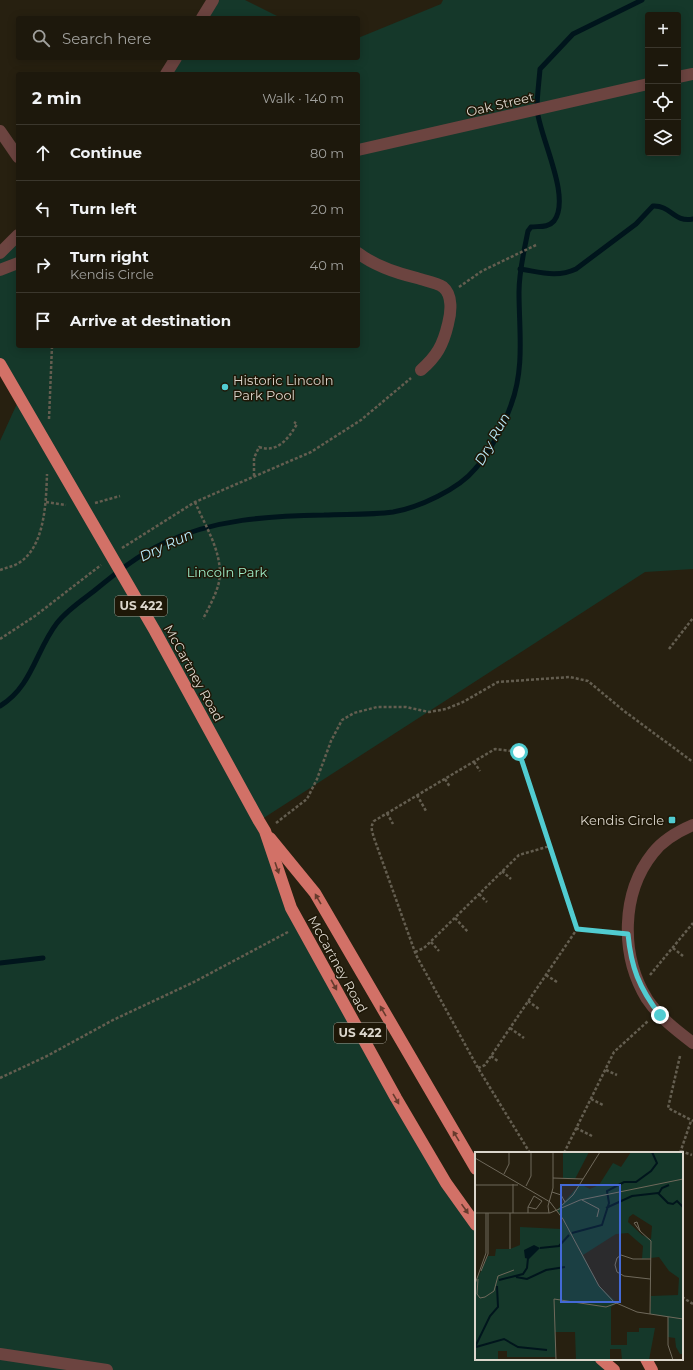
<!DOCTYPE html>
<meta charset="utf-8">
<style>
:root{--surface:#1d180c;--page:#2a251a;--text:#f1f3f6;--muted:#a0a09d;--line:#3b372d}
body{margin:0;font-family:Montserrat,sans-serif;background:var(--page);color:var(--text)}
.controls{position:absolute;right:12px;top:12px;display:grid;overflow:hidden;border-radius:4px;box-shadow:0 2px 10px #0003}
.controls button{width:36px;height:36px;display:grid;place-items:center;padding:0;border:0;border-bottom:1px solid var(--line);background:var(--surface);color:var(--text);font:20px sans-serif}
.stop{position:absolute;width:12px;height:12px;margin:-9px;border:3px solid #51ccd1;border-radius:50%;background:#fff}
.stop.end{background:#51ccd1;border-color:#fff;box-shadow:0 1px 4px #0008}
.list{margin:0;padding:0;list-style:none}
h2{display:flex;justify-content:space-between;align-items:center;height:52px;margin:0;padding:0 16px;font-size:17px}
h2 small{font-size:13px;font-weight:400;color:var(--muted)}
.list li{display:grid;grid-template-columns:26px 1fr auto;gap:12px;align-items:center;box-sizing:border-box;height:56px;padding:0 16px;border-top:1px solid var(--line)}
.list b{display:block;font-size:15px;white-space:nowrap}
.list p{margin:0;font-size:13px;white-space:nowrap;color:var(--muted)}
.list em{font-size:13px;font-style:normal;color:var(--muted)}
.icon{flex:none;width:22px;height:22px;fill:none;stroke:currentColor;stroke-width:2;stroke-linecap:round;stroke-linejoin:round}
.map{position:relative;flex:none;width:693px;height:1370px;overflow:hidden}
.search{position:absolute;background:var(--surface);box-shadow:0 2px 10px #0003;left:16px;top:16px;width:344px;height:44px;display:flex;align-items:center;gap:10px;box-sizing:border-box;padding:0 14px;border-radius:4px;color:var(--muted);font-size:15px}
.panel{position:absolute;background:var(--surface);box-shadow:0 2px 10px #0003;left:16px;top:72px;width:344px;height:276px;border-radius:4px}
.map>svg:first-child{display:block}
.green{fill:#15382a;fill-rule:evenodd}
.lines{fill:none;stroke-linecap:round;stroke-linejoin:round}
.stream{stroke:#00151c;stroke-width:5}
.path{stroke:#645e50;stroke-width:2.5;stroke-dasharray:3 2;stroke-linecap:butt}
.minor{stroke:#6c4440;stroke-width:12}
.highway{stroke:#d27167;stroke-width:12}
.oneway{fill:#663b2d}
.route{stroke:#51ccd1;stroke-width:5}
.poi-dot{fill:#51ccd1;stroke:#1e1707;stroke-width:1.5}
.labels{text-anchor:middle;stroke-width:3;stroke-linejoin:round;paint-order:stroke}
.shield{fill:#1e1707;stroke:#a29d91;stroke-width:1}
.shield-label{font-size:12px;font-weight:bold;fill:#dbd6cc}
.street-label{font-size:13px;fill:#dbd6cc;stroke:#1e1707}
.poi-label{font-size:13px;fill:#dbd6cc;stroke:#1e1707;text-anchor:start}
.park-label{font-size:13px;fill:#9decc7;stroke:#1e1707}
.water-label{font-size:14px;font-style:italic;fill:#b8ebfb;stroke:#1e1707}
.inset-river{fill:none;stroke:#00151c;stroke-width:2}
.inset-road{fill:none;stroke:#6f695b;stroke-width:1}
.view{fill:#4369d6;fill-opacity:0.15;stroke:#4369d6;stroke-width:2}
.inset-edge{fill:none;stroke:#dbd6cc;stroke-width:2}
</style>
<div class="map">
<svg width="693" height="1370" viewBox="0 0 693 1370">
<rect width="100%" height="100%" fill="#272010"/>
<g class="green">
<path d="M213,0H245L281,18H202Z"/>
<path d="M443,0H693V569L645,572L259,821L291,908L476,1225V1359H601L614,1370H0V441L20,397L0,364V253L18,235V346H358V74H166L176,58H358V38L441,4ZM648,15H678V153H648Z"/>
</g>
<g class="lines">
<g class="stream">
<path d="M520,269C540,272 557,278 576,269L636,224L653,206C671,205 674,223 693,219"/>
<path d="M0,706C32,687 36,650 57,623C67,610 81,601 94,591C116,573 138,555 164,543C214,519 269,516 324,515C347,514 370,515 393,512C418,508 459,489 475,469C489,454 504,425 511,405C525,368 519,330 519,292C519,271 524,251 528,231L531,227C539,226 548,228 554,221C572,197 539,136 537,109C537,96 539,82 540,69L573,34L642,0"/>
<path d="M0,963L43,958"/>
</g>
<g class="path">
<path d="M459,287L482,271L536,245"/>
<path d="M49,419L52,346"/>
<path d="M254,476V458L259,447C278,453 288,439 297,424L294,422"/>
<path d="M46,502L66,505"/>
<path d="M195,502C205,526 224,554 219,582C216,595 209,607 203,619"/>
<path d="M95,503L120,496"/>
<path d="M122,548L195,502L311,452L361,420L411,378"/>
<path d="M0,570C5,568 10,567 15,565C45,551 46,503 47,474"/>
<path d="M0,639L35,616L101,565"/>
<path d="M669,649L693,618"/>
<path d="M474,762L480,771"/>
<path d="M445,779L450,787"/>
<path d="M417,795L426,811"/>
<path d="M387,813L393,824"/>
<path d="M276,823L307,799L317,779L331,741L342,720L354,713L377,707H406L429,712L446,709L463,702L498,682L570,677L588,681L624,711L693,762"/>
<path d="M502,871L511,879"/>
<path d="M479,894L487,902"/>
<path d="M455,918L468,932"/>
<path d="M431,942L439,951"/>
<path d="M673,948L683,956"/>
<path d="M415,952L424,948L519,855L550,846"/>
<path d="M546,975L557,982"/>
<path d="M650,975L693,923"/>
<path d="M528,1001L539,1009"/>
<path d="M510,1028L524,1038"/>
<path d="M491,1056L499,1062"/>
<path d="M680,1056L668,1108L693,1121"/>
<path d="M478,1068L485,1065L577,929"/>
<path d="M606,1070L617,1075"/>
<path d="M0,1078L47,1056L113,1020L194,982L288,932"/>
<path d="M591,1099L603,1105"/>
<path d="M576,1128L592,1136"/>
<path d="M681,1151L692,1155"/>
<path d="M530,1153L478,1068L416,955L374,838C372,831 370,827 374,821L495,749L519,752L577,929L616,932"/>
<path d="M564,1153L614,1052L648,1021"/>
<path d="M680,1153L691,1121"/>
<path d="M682,1297L693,1304"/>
</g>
<g class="minor">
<path d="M202,18L213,0"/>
<path d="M166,74L176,58"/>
<path d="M678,77L693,74"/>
<path d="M0,131L18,157"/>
<path d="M358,150L648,84"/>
<path d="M0,253L18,235"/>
<path d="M358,253C375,266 396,273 417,278C425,281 436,282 443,287C453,295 451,313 448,324C443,345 437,356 421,370"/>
<path d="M0,270L18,263"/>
<path d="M693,825C679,831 663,840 653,853C621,893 620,955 647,999C659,1017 676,1030 693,1043"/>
<path d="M0,1354L107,1370"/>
</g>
<g class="highway">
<path d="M0,364L155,631L259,821L265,831L291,908L396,1098L446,1183L476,1225"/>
<path d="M270,838L315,893L476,1169"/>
<path d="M601,1359L614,1370"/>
<path d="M646,1359L652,1370"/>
</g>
</g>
<defs><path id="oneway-solid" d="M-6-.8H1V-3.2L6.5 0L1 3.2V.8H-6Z"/></defs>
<g class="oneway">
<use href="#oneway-solid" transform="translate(277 868) rotate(71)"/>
<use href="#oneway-solid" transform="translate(318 899) rotate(-120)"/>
<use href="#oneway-solid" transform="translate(334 985) rotate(61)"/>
<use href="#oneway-solid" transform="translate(383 1011) rotate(-120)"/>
<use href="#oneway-solid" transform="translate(396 1099) rotate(60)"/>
<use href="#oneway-solid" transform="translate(456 1136) rotate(-121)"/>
<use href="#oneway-solid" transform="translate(465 1209) rotate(55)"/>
</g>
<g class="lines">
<path class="route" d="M519,752L577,929L628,934C631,967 639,988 660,1015"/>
</g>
<g class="poi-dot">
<circle cx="225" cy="387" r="4"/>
<rect x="668" y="816" width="8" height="8" rx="2"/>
</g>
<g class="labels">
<g class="shield">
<rect x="115" y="596" width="52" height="20" rx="3"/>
<rect x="334" y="1023" width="52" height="20" rx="3"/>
</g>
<g class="shield-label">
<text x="141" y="610">US 422</text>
<text x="360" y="1037">US 422</text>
</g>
<g class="street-label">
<text transform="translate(500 104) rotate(-13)" y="5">Oak Street</text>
<text transform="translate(194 673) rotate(61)" y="5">McCartney Road</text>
<text transform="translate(338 964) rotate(61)" y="5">McCartney Road</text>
</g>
<g class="poi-label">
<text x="233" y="385">Historic Lincoln<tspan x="233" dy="15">Park Pool</tspan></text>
<text x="664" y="825" text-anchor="end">Kendis Circle</text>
</g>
<g class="park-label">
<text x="227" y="577">Lincoln Park</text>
</g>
<g class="water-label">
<text transform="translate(492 439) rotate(-61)" y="5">Dry Run</text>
<text transform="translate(166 545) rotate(-25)" y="5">Dry Run</text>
</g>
</g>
<g transform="translate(475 1152)">
<rect width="208" height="208" fill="#272010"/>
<path d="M88,0H114L100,27L88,26ZM156,0H208V202H205L201,195L200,186L193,185V165L175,162L176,144L203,143L204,126L194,119L184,105L167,107L168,94L153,81L141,82L108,103L124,134L142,151L136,155V193H152V180H164V176H180L174,208H147L146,197H135V208H101L100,180H80L81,205H32V199H23V208H0V132L13,104H20L21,97H35L45,93V75L86,77L88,67L82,58L105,32L115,37L124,33L138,11L146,15ZM158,62L177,74L176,87L167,83L153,70L154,65Z" fill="#15382a" fill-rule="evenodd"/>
<path d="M59,93L65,96L54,107L50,106L49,98Z" fill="#00151c"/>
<path class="inset-river" d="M184,41L187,36L194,33M131,56L157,44L183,41L193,51L198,52L202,49L208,55M97,81L127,73L134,51L132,39L149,30H161L176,19L182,11L177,0M65,96L84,94L94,83M41,125L52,127L71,118L90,115M24,128L48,122L52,116L53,106M0,195L15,164L23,155L22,134M1,195L29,187L43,195L72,198"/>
<path class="inset-road" d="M0,6L75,50L88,67L124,134L139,150L162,160L208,167M29,22L34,12V0M78,26L108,27M38,32V61M0,33H43M51,34L56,24V0M77,40L86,43L90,50M107,48L124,57L122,65M53,55L61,57L67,49L59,44M85,55L98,43L125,0M0,61H75L105,48L208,27M35,61V97M53,61V55L59,44M74,61L73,54L78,36V0M165,79L159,71L162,70L165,79L176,89L175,162M6,119L13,102V61M3,127L2,142L5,146L10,145L19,139L23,124L39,118M175,127L149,124L142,120L140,113L142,106L146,103L158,107H176M0,132L11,101V61M193,165V193L198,208M81,208L79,147L131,155L142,151"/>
<path class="view" d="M86,33H145V150H86Z"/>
<rect width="208" height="208" class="inset-edge"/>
</g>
</svg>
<div class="controls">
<button>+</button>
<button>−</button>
<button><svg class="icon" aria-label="locate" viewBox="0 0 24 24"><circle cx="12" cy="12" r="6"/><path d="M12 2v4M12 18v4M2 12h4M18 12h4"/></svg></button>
<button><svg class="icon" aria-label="layers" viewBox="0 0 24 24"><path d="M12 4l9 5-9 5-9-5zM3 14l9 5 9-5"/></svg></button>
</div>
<div class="stop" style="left:519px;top:752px"></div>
<div class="stop end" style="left:660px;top:1015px"></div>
<div class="search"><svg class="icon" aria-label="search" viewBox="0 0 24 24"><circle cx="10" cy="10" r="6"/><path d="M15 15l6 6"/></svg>Search here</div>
<section class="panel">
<h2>2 min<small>Walk · 140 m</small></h2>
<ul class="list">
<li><svg class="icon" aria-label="ahead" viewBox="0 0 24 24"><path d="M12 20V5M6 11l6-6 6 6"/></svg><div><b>Continue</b></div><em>80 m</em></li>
<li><svg class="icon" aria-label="left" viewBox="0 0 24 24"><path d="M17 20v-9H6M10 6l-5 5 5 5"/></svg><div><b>Turn left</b></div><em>20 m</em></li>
<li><svg class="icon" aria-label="right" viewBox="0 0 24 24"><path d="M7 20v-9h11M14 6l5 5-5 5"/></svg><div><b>Turn right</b><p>Kendis Circle</p></div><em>40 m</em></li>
<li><svg class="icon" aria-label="arrive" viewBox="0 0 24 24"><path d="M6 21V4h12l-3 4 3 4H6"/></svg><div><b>Arrive at destination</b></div></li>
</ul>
</section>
</div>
